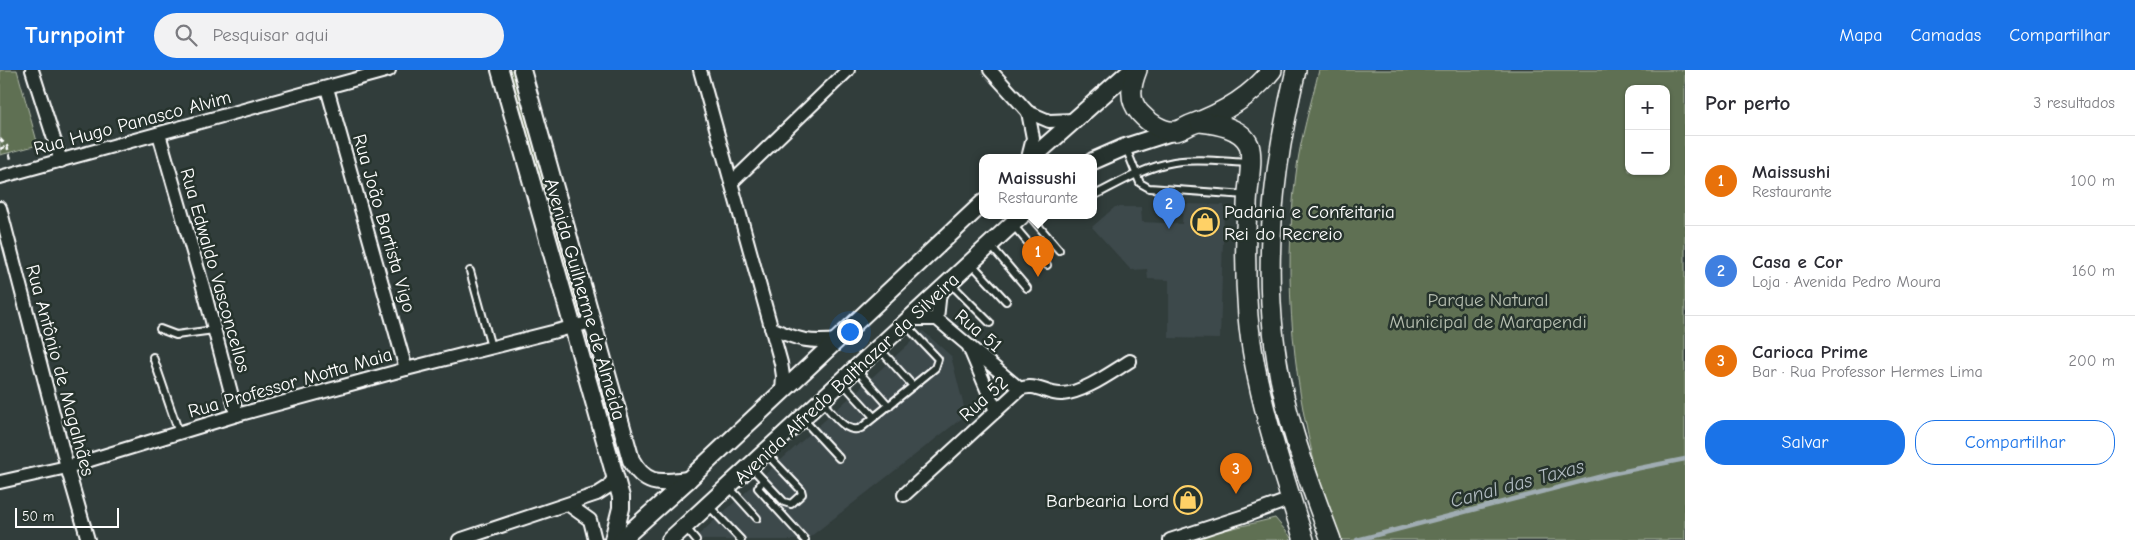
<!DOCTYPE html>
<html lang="pt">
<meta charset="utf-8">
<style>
:root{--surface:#fff;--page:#f2f2f3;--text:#2b2b33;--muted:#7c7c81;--line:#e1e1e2;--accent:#1a73e8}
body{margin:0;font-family:"Comic Neue",sans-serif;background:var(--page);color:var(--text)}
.controls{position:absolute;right:15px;top:15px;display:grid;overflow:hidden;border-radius:10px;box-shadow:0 1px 4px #0004}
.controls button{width:45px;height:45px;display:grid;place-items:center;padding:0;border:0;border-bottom:1px solid var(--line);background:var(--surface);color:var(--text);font:25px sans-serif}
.scale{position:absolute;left:15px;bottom:12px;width:104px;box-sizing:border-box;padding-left:5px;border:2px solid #fff;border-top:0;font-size:14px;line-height:18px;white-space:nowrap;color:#fff;-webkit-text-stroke:4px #26332d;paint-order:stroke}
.you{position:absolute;left:849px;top:261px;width:18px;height:18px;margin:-12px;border:4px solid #fff;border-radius:50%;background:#1a73e8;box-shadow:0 0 0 8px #1a73e833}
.badge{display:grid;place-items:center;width:32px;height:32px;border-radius:50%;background:var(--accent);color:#fff;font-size:16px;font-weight:700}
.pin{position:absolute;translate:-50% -41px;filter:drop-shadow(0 1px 2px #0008)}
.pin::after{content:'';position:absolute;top:26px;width:18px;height:15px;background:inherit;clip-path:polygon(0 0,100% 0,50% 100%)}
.popup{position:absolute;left:979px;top:84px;width:118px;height:65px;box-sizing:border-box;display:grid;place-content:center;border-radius:10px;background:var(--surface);filter:drop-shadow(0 1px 4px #0005);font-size:16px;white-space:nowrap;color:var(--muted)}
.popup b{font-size:19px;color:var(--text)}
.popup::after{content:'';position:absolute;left:50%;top:100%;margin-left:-10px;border:10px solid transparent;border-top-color:var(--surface)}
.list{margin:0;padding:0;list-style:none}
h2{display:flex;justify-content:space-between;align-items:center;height:65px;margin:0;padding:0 20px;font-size:21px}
h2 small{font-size:16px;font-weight:400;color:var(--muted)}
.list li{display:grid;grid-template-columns:32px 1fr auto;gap:15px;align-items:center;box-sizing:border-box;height:90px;padding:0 20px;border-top:1px solid var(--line)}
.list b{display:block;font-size:19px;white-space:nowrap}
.list p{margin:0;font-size:16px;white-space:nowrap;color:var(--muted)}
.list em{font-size:16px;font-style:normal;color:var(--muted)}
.actions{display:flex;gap:10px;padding:15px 20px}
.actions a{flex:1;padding:11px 0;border:1px solid var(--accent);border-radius:20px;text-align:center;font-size:18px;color:var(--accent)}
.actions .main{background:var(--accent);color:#fff}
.icon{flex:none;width:28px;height:28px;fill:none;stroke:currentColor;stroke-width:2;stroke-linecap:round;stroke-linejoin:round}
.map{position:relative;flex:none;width:1685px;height:470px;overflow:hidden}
header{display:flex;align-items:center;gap:30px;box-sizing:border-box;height:70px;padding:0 25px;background:var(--accent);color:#fff}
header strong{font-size:24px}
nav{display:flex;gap:28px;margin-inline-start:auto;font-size:18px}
.search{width:350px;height:45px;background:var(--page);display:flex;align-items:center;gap:12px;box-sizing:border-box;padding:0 18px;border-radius:28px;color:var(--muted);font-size:19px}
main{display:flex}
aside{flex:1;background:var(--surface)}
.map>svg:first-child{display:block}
.built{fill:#3e494c}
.green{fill:#5f7052;stroke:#afb8a8;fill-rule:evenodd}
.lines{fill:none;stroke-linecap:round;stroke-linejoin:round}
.stream{stroke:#a0adb3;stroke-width:4.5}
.service-casing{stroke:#fff;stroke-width:10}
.minor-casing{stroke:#fff;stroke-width:16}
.tertiary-casing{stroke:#fff;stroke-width:20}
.secondary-casing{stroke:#fff;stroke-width:22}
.path{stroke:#fff;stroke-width:2.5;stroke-dasharray:5 4;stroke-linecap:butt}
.service{stroke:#26332d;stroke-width:6}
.minor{stroke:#26332d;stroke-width:12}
.tertiary{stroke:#26332d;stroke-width:16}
.secondary{stroke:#26332d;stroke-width:19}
.labels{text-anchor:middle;stroke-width:5;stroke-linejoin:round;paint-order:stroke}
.street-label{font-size:19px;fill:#fff;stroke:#26332d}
.poi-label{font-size:19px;fill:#fff;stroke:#26332d;text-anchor:start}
.park-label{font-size:19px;fill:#b7bfb1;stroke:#26332d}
.water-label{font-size:20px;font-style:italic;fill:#b0bac0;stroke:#26332d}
</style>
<header>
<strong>Turnpoint</strong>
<div class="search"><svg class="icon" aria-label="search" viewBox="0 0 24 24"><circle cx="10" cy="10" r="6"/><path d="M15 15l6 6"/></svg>Pesquisar aqui</div>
<nav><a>Mapa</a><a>Camadas</a><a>Compartilhar</a></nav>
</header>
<main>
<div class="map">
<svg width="1685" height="470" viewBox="0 0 1685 470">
<rect width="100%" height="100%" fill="#313d3b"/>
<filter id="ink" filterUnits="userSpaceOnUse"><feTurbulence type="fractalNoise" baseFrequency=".02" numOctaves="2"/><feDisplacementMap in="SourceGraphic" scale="10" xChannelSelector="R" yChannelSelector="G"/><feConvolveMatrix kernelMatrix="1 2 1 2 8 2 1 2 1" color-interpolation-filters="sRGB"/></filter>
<g filter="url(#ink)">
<g class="built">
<path d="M1183,134L1224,135L1220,269L1169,268V210L1148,209L1147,199L1131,200L1092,157L1115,137H1141L1142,152L1182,154Z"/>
<path d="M923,261L951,286L966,345L806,470H693Z"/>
</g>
<g class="green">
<path d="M0,0H17L38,75L0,85Z"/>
<path d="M500,0H522L592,252L573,257Z"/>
<path d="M1319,0H1685V470H1342C1336,455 1328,440 1323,424C1293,322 1282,210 1296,104C1300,69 1311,34 1319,0ZM1629,19H1666V101H1629Z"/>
<path d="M1275,448L1290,466L1291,470H1184Z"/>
</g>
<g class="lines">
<path class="stream" d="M1357,470L1610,404L1685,389"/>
<defs>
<g id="service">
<path d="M1126,78L1140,113L1149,118L1246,125"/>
<path d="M1095,125C1121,112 1145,97 1174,92C1198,88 1225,92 1249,93"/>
<path d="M1030,146L1059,180"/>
<path d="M1013,155L1047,195"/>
<path d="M991,176L1027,218"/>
<path d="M971,193L1006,231"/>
<path d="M470,201L491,277"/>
<path d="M950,213L990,253"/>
<path d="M160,259L176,265L214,260"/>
<path d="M879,278L913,316"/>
<path d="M153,287L179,363"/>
<path d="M856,299L889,336"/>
<path d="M842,312L874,347"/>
<path d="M822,332C832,342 846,365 861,358L935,298L938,289L905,254"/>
<path d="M803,349L839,388"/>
<path d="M751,397L784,432L791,434L802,424L801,420L765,382"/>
<path d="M763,410L758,418L805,470"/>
<path d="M729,417L757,448"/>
<path d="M708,435L741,470"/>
<path d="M686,458L696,470"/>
</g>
<g id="minor">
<path d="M32,0L61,91"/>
<path d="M700,0L781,293L783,306L782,322"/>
<path d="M990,0L1028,42L1049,51L1074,50"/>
<path d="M327,18L406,299"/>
<path d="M1028,42L1033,68L1028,88"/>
<path d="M159,64L203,217L237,345"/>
<path d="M0,107L389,0"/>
<path d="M731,113L848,0"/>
<path d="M0,138L67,397L88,470"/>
<path d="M911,249H937L1020,319"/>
<path d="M937,249L940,221"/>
<path d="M771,258C798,270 809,273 838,270"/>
<path d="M969,277L996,341"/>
<path d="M0,412L67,397L237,345L406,299L592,252"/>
<path d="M904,425L1020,319C1035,312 1047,325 1062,324C1083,323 1112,302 1130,291"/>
<path d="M569,435L590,450L595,470"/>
<path d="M459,470L597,424L608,417L616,405"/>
<path d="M1170,470L1247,445L1291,429"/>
</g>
<g id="tertiary">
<path d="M500,0L621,427V438L613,470"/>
<path d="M522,0L631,390C646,417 660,413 688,410"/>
<path d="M1032,88L1131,0"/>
<path d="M1093,91L1125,77L1175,61"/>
<path d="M621,470L688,410L983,133"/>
<path d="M670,470L1021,146"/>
</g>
<g id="secondary">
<path d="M1137,0C1131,15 1128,30 1140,43C1148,52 1163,63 1176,61C1181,60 1186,57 1190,55C1221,44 1251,27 1272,0"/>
<path d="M1296,0C1271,105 1259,216 1283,322C1294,372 1313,422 1331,470"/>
<path d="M1200,52C1216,54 1241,57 1249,75C1254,90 1247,119 1247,136C1245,172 1245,209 1248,246C1254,318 1282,401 1304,470"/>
</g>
</defs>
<use href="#service" class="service-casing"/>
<use href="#minor" class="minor-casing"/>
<use href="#tertiary" class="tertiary-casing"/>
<use href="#secondary" class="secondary-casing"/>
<g class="path">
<path d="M0,69L7,76L12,92"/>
<path d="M0,79L7,76"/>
</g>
<use href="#service" class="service"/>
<use href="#minor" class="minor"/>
<use href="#tertiary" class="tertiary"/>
<use href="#secondary" class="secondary"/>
</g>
</g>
<defs>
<symbol id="shop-ring" viewBox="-11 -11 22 22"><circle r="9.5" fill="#26332d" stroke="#ffd166" stroke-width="1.5"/><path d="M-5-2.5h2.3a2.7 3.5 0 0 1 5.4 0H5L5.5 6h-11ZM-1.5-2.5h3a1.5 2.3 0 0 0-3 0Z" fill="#ffd166"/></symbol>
</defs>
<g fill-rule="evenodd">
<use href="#shop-ring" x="1189" y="136" width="32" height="32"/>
<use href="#shop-ring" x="1172" y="414" width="32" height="32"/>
</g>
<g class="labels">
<g class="street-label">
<text transform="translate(132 52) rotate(-15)" y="7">Rua Hugo Panasco Alvim</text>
<text transform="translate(385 153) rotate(74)" y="7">Rua João Bartista Vigo</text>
<text transform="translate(216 200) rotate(74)" y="7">Rua Edwaldo Vasconcellos</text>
<text transform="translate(586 229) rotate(74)" y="7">Avenida Guilherme de Almeida</text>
<text transform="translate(979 260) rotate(40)" y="7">Rua 51</text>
<text transform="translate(61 300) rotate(75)" y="7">Rua Antônio de Magalhães</text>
<text transform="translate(846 308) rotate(-43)" y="7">Avenida Alfredo Balthazar da Silveira</text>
<text transform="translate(290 312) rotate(-16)" y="7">Rua Professor Motta Maia</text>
<text transform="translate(983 328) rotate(-42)" y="7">Rua 52</text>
</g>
<g class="poi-label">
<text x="1224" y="148">Padaria e Confeitaria<tspan x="1224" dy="22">Rei do Recreio</tspan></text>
<text x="1169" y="437" text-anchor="end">Barbearia Lord</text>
</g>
<g class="park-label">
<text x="1488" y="236">Parque Natural<tspan x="1488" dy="22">Municipal de Marapendi</tspan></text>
</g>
<g class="water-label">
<text transform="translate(1517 413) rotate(-15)" y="7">Canal das Taxas</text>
</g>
</g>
</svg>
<div class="controls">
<button>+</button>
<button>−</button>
</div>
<div class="scale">50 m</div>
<div class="you"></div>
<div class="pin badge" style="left:1038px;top:207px;background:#e8710a">1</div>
<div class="popup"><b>Maissushi</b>Restaurante</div>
<div class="pin badge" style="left:1169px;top:159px;background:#3f7fe0">2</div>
<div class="pin badge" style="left:1236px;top:424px;background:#e8710a">3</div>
</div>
<aside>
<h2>Por perto<small>3 resultados</small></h2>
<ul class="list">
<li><span class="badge" style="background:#e8710a">1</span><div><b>Maissushi</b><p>Restaurante</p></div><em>100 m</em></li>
<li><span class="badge" style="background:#3f7fe0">2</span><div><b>Casa e Cor</b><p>Loja · Avenida Pedro Moura</p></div><em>160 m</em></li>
<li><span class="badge" style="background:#e8710a">3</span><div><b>Carioca Prime</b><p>Bar · Rua Professor Hermes Lima</p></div><em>200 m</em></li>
</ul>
<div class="actions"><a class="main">Salvar</a><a>Compartilhar</a></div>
</aside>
</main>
